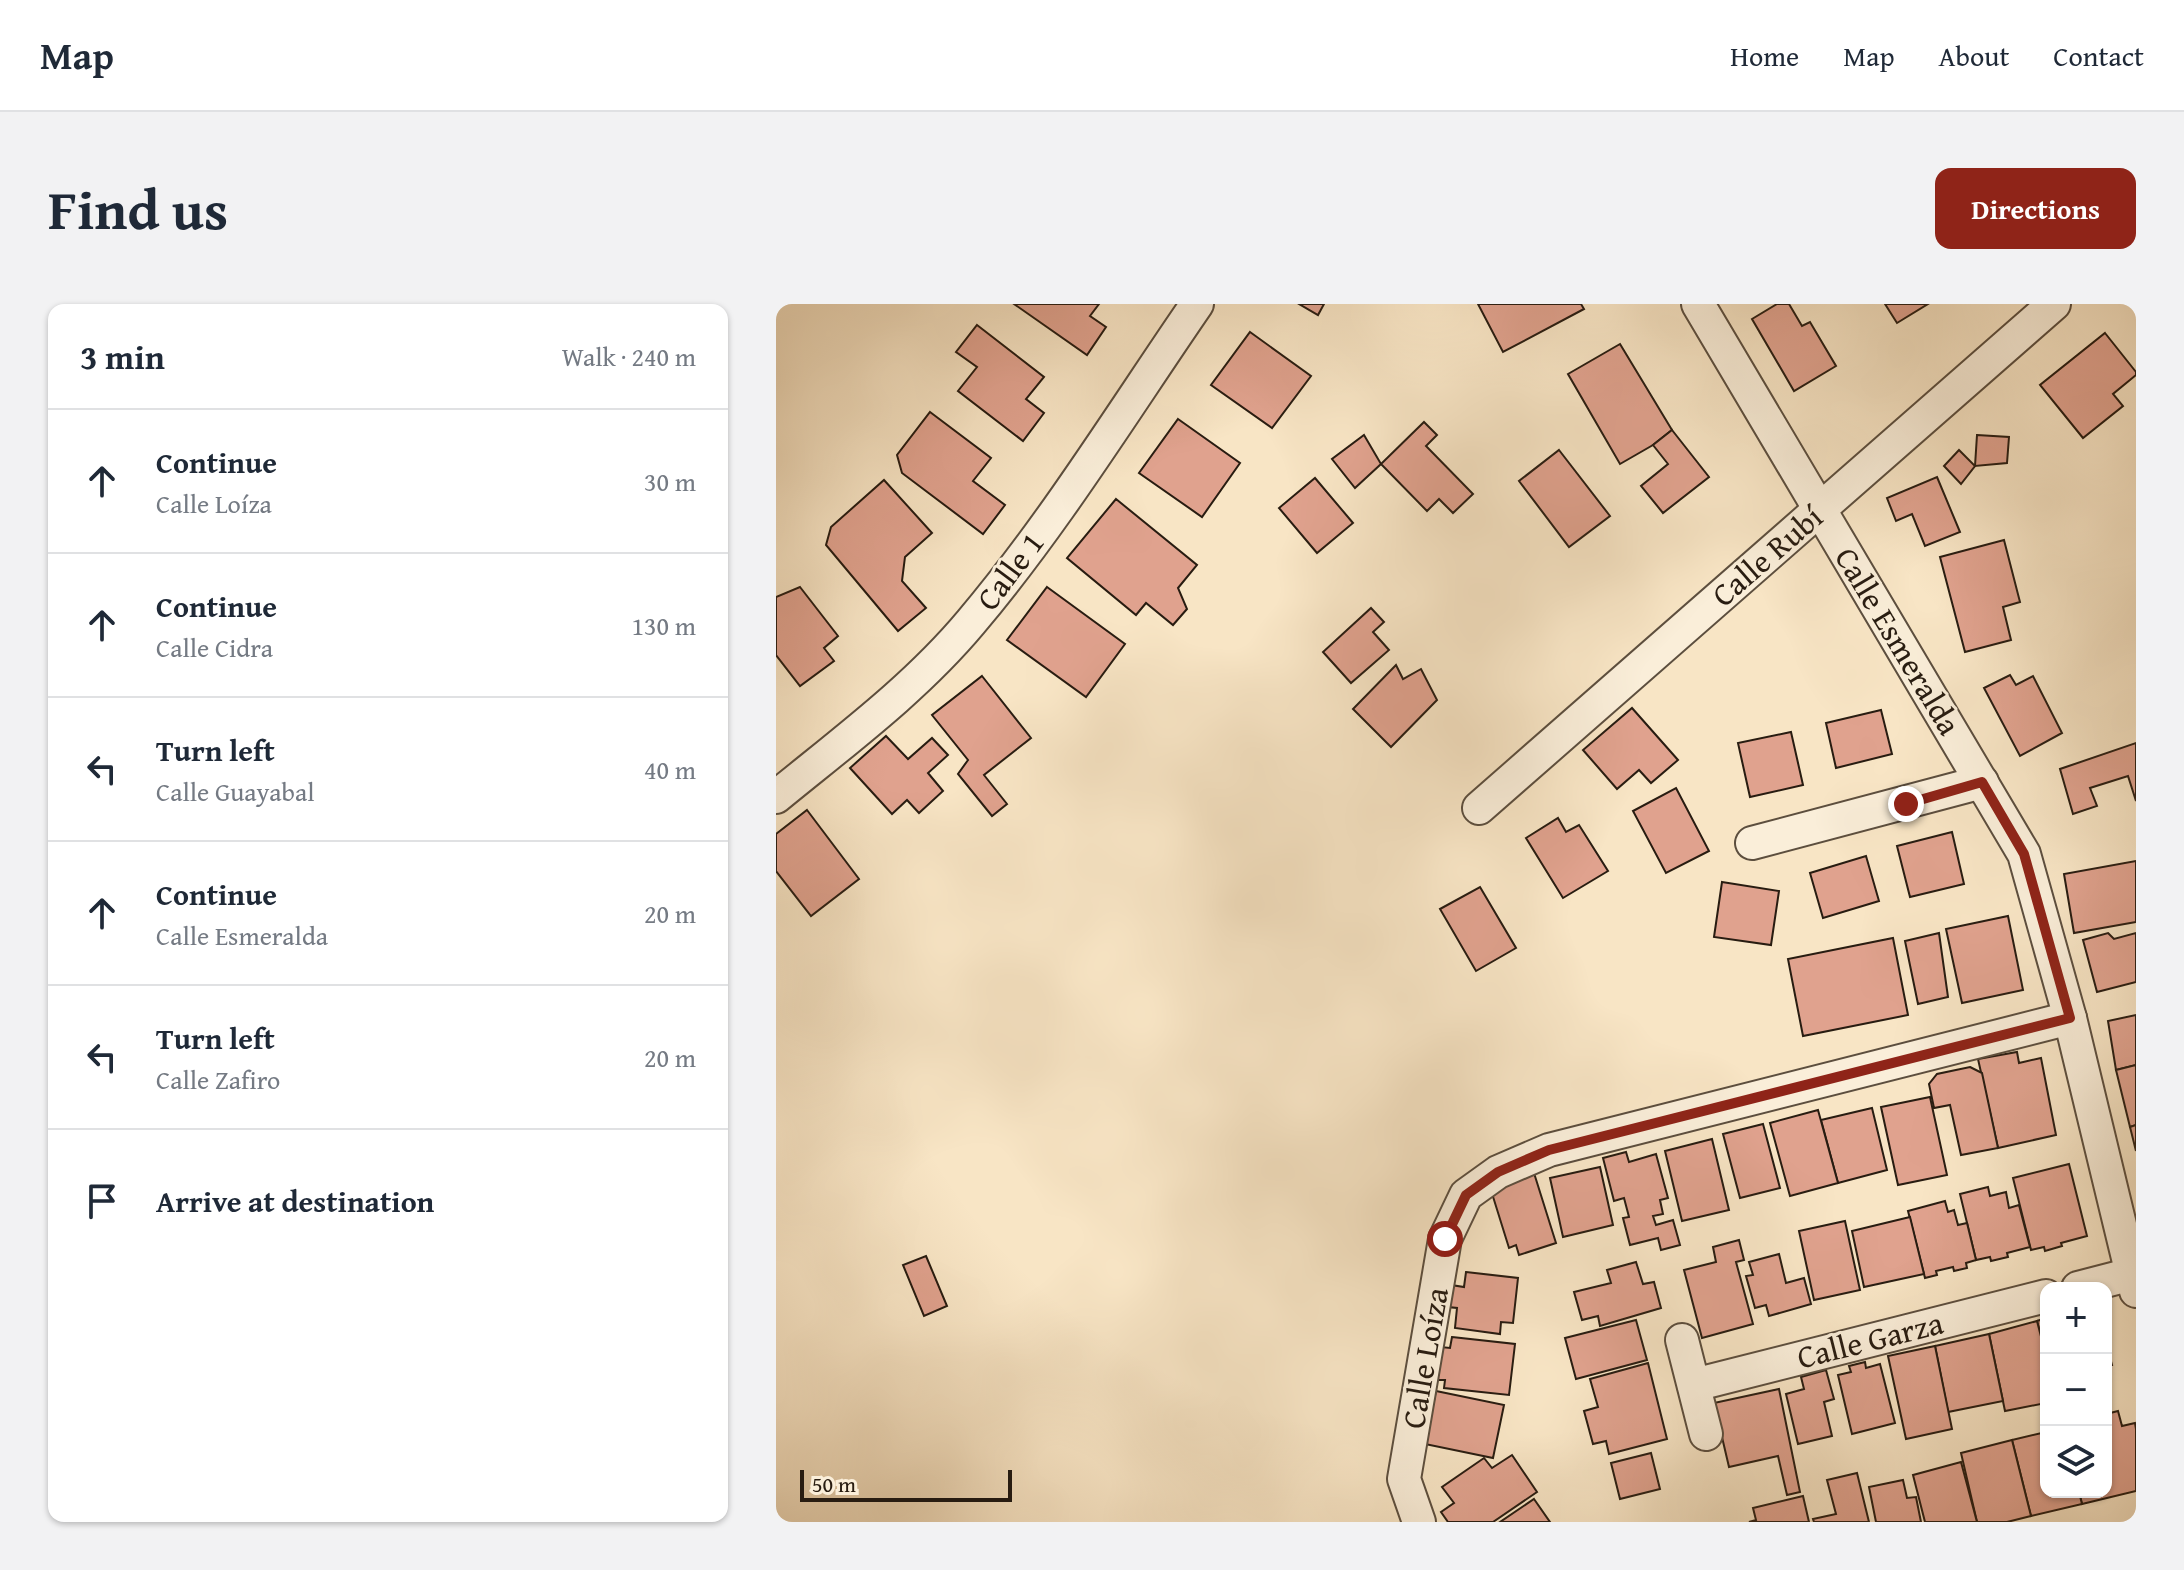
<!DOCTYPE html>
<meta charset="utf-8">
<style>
:root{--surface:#fff;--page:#f2f2f3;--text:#1f2937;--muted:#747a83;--line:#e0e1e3;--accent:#8f2418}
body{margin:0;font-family:"Gentium Book Plus",serif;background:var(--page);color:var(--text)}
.controls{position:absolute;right:24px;bottom:24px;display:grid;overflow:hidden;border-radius:16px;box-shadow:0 2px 6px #0004}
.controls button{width:72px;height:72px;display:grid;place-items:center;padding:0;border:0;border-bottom:2px solid var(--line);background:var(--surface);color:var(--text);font:40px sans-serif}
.scale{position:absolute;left:24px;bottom:20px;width:212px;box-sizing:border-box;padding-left:8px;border:4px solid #281c11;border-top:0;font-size:22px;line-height:28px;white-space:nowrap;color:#281c11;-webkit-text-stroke:6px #faeed9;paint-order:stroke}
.stop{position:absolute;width:24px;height:24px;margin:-18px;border:6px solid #8f2418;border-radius:50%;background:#fff}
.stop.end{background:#8f2418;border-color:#fff;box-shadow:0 2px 8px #0008}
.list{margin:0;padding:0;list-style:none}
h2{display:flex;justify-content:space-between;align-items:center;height:104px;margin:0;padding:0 32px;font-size:34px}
h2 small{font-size:26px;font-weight:400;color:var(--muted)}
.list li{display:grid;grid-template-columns:52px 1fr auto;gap:24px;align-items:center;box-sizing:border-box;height:144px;padding:0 32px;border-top:2px solid var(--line)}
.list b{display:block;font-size:30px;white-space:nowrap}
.list p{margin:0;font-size:26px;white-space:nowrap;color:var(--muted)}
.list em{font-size:26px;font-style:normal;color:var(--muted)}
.icon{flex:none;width:44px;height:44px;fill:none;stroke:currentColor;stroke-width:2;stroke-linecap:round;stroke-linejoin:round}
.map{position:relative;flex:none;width:1360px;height:1218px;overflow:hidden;border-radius:16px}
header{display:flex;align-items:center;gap:48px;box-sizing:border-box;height:112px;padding:0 40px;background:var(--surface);border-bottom:2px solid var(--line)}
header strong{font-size:38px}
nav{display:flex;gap:44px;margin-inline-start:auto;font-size:28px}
.intro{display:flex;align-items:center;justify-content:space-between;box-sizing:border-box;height:192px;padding:0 48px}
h1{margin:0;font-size:56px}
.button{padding:20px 36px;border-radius:16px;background:var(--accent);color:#fff;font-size:28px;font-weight:700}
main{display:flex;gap:48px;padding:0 48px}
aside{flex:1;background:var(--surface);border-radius:16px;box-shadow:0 2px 6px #0004}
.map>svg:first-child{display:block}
.building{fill:#e0a28e;stroke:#281c11;stroke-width:2}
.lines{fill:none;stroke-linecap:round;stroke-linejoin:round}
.street-casing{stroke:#5c4e3e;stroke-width:36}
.street{stroke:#faeed9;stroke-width:32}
.route{stroke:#8f2418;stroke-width:10}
.labels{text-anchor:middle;stroke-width:6;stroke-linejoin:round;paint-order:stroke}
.street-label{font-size:32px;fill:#281c11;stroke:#faeed9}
</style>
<header>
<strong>Map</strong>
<nav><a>Home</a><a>Map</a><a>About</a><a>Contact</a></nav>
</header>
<div class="intro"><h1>Find us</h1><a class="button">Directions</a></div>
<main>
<aside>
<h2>3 min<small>Walk · 240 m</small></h2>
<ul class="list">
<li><svg class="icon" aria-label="ahead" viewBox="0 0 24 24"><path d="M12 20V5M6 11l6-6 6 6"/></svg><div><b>Continue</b><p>Calle Loíza</p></div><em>30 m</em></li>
<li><svg class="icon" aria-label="ahead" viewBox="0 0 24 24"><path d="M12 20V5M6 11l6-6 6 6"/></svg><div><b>Continue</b><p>Calle Cidra</p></div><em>130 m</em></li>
<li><svg class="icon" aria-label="left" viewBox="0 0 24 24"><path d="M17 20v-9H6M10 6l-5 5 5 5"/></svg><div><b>Turn left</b><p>Calle Guayabal</p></div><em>40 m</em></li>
<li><svg class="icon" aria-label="ahead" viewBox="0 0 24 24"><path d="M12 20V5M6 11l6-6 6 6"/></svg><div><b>Continue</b><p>Calle Esmeralda</p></div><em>20 m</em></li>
<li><svg class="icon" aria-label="left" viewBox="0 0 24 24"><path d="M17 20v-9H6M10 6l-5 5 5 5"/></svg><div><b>Turn left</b><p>Calle Zafiro</p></div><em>20 m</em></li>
<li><svg class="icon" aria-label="arrive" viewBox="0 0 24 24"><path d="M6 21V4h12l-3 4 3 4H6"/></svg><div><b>Arrive at destination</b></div></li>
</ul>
</aside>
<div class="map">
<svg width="1360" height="1218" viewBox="0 0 1360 1218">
<rect width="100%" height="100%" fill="#f8e5c5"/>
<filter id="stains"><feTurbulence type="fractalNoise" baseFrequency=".0025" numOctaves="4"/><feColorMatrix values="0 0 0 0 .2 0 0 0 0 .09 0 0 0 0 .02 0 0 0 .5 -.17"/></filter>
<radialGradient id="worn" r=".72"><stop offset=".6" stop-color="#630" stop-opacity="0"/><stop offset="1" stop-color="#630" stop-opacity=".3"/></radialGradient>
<g class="building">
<path d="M238,0H323L314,12L330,23L311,51Z"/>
<path d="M523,0H548L542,11Z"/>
<path d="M702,0H805L808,5L727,48Z"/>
<path d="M1001,0H1013L1026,22L1034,18L1060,62L1018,87L976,15Z"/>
<path d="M1109,0H1152L1121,19Z"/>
<path d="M201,21L268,73L250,95L268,109L247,137L182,87L201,63L180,48Z"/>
<path d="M474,28L535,72L496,124L435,81Z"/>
<path d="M1329,29L1360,68V71L1337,90L1347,102L1307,134L1264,81Z"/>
<path d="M844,40L896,126L877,141L844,160L792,70Z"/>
<path d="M154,108L215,154L197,177L229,201L207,230L126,169L121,151Z"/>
<path d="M402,115L464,159L426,213L363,169Z"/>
<path d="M648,118L661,131L650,142L697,190L677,209L663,195L651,207L605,160Z"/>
<path d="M896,126L933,173L887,209L865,182L892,160L877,141Z"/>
<path d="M588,131L605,160L579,184L556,155Z"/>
<path d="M1201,131L1233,133L1231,159L1199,162Z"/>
<path d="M783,146L834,212L793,243L743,177Z"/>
<path d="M1183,146L1199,162L1185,180L1168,162Z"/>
<path d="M1161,173L1184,228L1149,242L1136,210L1120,217L1111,194Z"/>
<path d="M539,174L577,219L541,249L503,204Z"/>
<path d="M108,176L156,229L129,253L126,277L150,304L122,327L50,241L55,223Z"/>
<path d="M340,195L421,261L402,284L411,305L397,321L370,299L360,311L291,254Z"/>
<path d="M1228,236L1244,298L1227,303L1235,336L1189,348L1164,253Z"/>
<path d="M24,283L62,332L48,344L58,357L24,382L0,351V293Z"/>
<path d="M271,283L349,340L310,393L231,336Z"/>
<path d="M595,304L608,318L597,328L613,346L575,379L547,348Z"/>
<path d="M620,361L627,375L645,365L661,396L615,443L577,405Z"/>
<path d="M1234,371L1240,381L1257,372L1286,429L1244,452L1208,384Z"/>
<path d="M206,372L255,434L208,471L231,500L216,512L182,470L192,456L156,411Z"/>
<path d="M856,404L902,456L875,479L863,466L841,485L807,446Z"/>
<path d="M1105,406L1116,450L1060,464L1050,419Z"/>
<path d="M1015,428L1027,481L974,493L962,439Z"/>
<path d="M110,432L132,455L156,434L172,451L152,469L167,487L143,509L131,496L116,510L74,464Z"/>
<path d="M1360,439V497L1352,472L1314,484L1321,502L1297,510L1284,465Z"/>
<path d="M900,484L933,547L890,569L857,507Z"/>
<path d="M31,506L83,575L35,612L0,567V530Z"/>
<path d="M782,514L790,528L803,521L832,567L787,594L750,534Z"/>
<path d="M1176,528L1188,580L1134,593L1121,542Z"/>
<path d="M1090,552L1103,597L1047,614L1034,569Z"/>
<path d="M1360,557V618L1298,629L1288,570Z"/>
<path d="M946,578L1003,587L995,641L938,633Z"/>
<path d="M704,583L740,644L700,667L664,605Z"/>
<path d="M1232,612L1247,686L1186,699L1170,625Z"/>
<path d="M1163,629L1172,693L1142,700L1129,637Z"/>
<path d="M1332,629L1338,635L1360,629V678L1321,688L1307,636Z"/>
<path d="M1117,634L1132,711L1027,732L1012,655Z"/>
<path d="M1360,711V761L1340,766L1332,717Z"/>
<path d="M1241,748L1243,759L1265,754L1280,831L1222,844L1202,755Z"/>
<path d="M1360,761V821L1354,823L1340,766Z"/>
<path d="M1194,763L1206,769L1222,844L1185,851L1174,801L1158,804L1153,780L1161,770Z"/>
<path d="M1154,793L1171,871L1122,881L1105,803Z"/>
<path d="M1096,804L1111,866L1062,879L1045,816Z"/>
<path d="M1042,806L1062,879L1014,892L994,819Z"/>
<path d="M987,820L1004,884L964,894L947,830Z"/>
<path d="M1360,821V847L1354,823Z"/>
<path d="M936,835L953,906L906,917L889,847Z"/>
<path d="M850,848L853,858L880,850L892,894L884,896L887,910L877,912L880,921L897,916L904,941L885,946L882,934L854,941L847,914L853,913L848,894L838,897L827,854Z"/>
<path d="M1293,860L1311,932L1285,939L1286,942L1269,947L1268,943L1255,946L1237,874Z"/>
<path d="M824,863L837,921L787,933L774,874Z"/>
<path d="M758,869L780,939L743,951L740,941L733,944L714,883Z"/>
<path d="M1212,883L1214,892L1230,888L1233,904L1243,901L1254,943L1231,949L1232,953L1215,957L1214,953L1200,956L1184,890Z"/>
<path d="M1169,897L1172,908L1178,906L1182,921L1191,919L1200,956L1190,959L1191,964L1178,967L1177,963L1160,967L1161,971L1149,974L1132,907Z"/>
<path d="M1134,913L1148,970L1088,983L1076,927Z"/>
<path d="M1069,917L1084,986L1038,996L1023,927Z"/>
<path d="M963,936L968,956L960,958L977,1020L926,1034L908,966L940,958L937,943Z"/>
<path d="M1003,950L1010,979L1028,974L1035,1000L993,1012L990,1001L979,1004L970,972L977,971L973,958Z"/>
<path d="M150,952L171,1002L148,1012L127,961Z"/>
<path d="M860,958L867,980L878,978L885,1004L824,1022L822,1012L806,1016L798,988L835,979L831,966Z"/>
<path d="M690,968L742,974L737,1019L725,1018L724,1030L679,1024L681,1004L672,1003L675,981L688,983Z"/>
<path d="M1270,1014V1052L1261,1017Z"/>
<path d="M860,1016L871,1056L800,1075L789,1034Z"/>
<path d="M1261,1017L1270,1052V1099L1229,1107L1213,1030Z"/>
<path d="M1213,1030L1227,1097L1172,1108L1159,1042Z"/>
<path d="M676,1033L739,1040L733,1091L668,1084L669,1076H661L665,1043L674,1044Z"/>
<path d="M1330,1038L1336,1061L1330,1063Z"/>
<path d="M1159,1042L1176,1125L1130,1135L1112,1052Z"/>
<path d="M1089,1058L1090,1064L1104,1060L1119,1119L1076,1130L1062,1071L1075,1068L1073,1062Z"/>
<path d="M872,1059L891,1135L833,1150L830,1137L817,1140L808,1107L822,1103L814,1075Z"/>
<path d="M1050,1066L1058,1095L1048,1098L1056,1132L1022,1140L1010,1090L1028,1085L1025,1073Z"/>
<path d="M1003,1085L1024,1188L1011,1191L1002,1152L953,1163L938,1099Z"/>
<path d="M660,1087L728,1101L717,1154L649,1140Z"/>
<path d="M1342,1107L1346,1122L1359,1119L1360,1125V1187L1306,1200L1303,1188H1330V1110Z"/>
<path d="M1270,1128V1188H1303L1306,1200L1255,1212L1236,1136Z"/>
<path d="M1236,1136L1255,1212L1231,1218H1201L1185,1149Z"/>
<path d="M875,1149L884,1185L844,1195L835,1159Z"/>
<path d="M736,1151L761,1188L717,1218H672L665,1208L678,1199L666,1183L708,1154L716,1164Z"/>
<path d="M1185,1158L1201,1218H1149L1137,1171Z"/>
<path d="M1081,1169L1093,1218H1038L1037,1215L1060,1210L1051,1176Z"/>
<path d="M1127,1176L1131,1194L1140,1193L1145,1218H1100L1093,1183Z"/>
<path d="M1027,1192L1033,1218H973L980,1216L977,1204Z"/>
<path d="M758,1195L774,1218H724Z"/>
</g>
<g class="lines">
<defs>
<g id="street">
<path d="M922,0L1248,550L1294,714L1360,987"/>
<path d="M0,493C67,438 139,385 195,318C278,220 348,106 421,0"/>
<path d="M703,504L1278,0"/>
<path d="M976,539L1206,478"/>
<path d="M1302,984L1356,970"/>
<path d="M906,1036L930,1130"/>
<path d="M918,1081L1270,992"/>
<path d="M643,1218L628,1175L669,935L690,891L722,868L773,846L1294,714"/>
</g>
</defs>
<use href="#street" class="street-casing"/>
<use href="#street" class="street"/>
</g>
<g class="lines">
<path class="route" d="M669,935L690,891L722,868L773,846L1294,714L1248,550L1206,478L1130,500"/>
</g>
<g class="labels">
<g class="street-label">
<text transform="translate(991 252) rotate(-41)" y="11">Calle Rubí</text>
<text transform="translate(234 267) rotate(-53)" y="11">Calle 1</text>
<text transform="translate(1122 337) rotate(59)" y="11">Calle Esmeralda</text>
<text transform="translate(1094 1036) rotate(-14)" y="11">Calle Garza</text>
<text transform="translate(649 1054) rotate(-80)" y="11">Calle Loíza</text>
</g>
</g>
<rect width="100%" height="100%" filter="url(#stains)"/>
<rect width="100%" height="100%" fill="url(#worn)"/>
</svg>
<div class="controls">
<button>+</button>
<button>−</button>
<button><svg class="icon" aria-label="layers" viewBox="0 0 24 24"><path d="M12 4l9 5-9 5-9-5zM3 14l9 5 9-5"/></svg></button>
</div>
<div class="scale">50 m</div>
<div class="stop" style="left:669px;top:935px"></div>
<div class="stop end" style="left:1130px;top:500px"></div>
</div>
</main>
